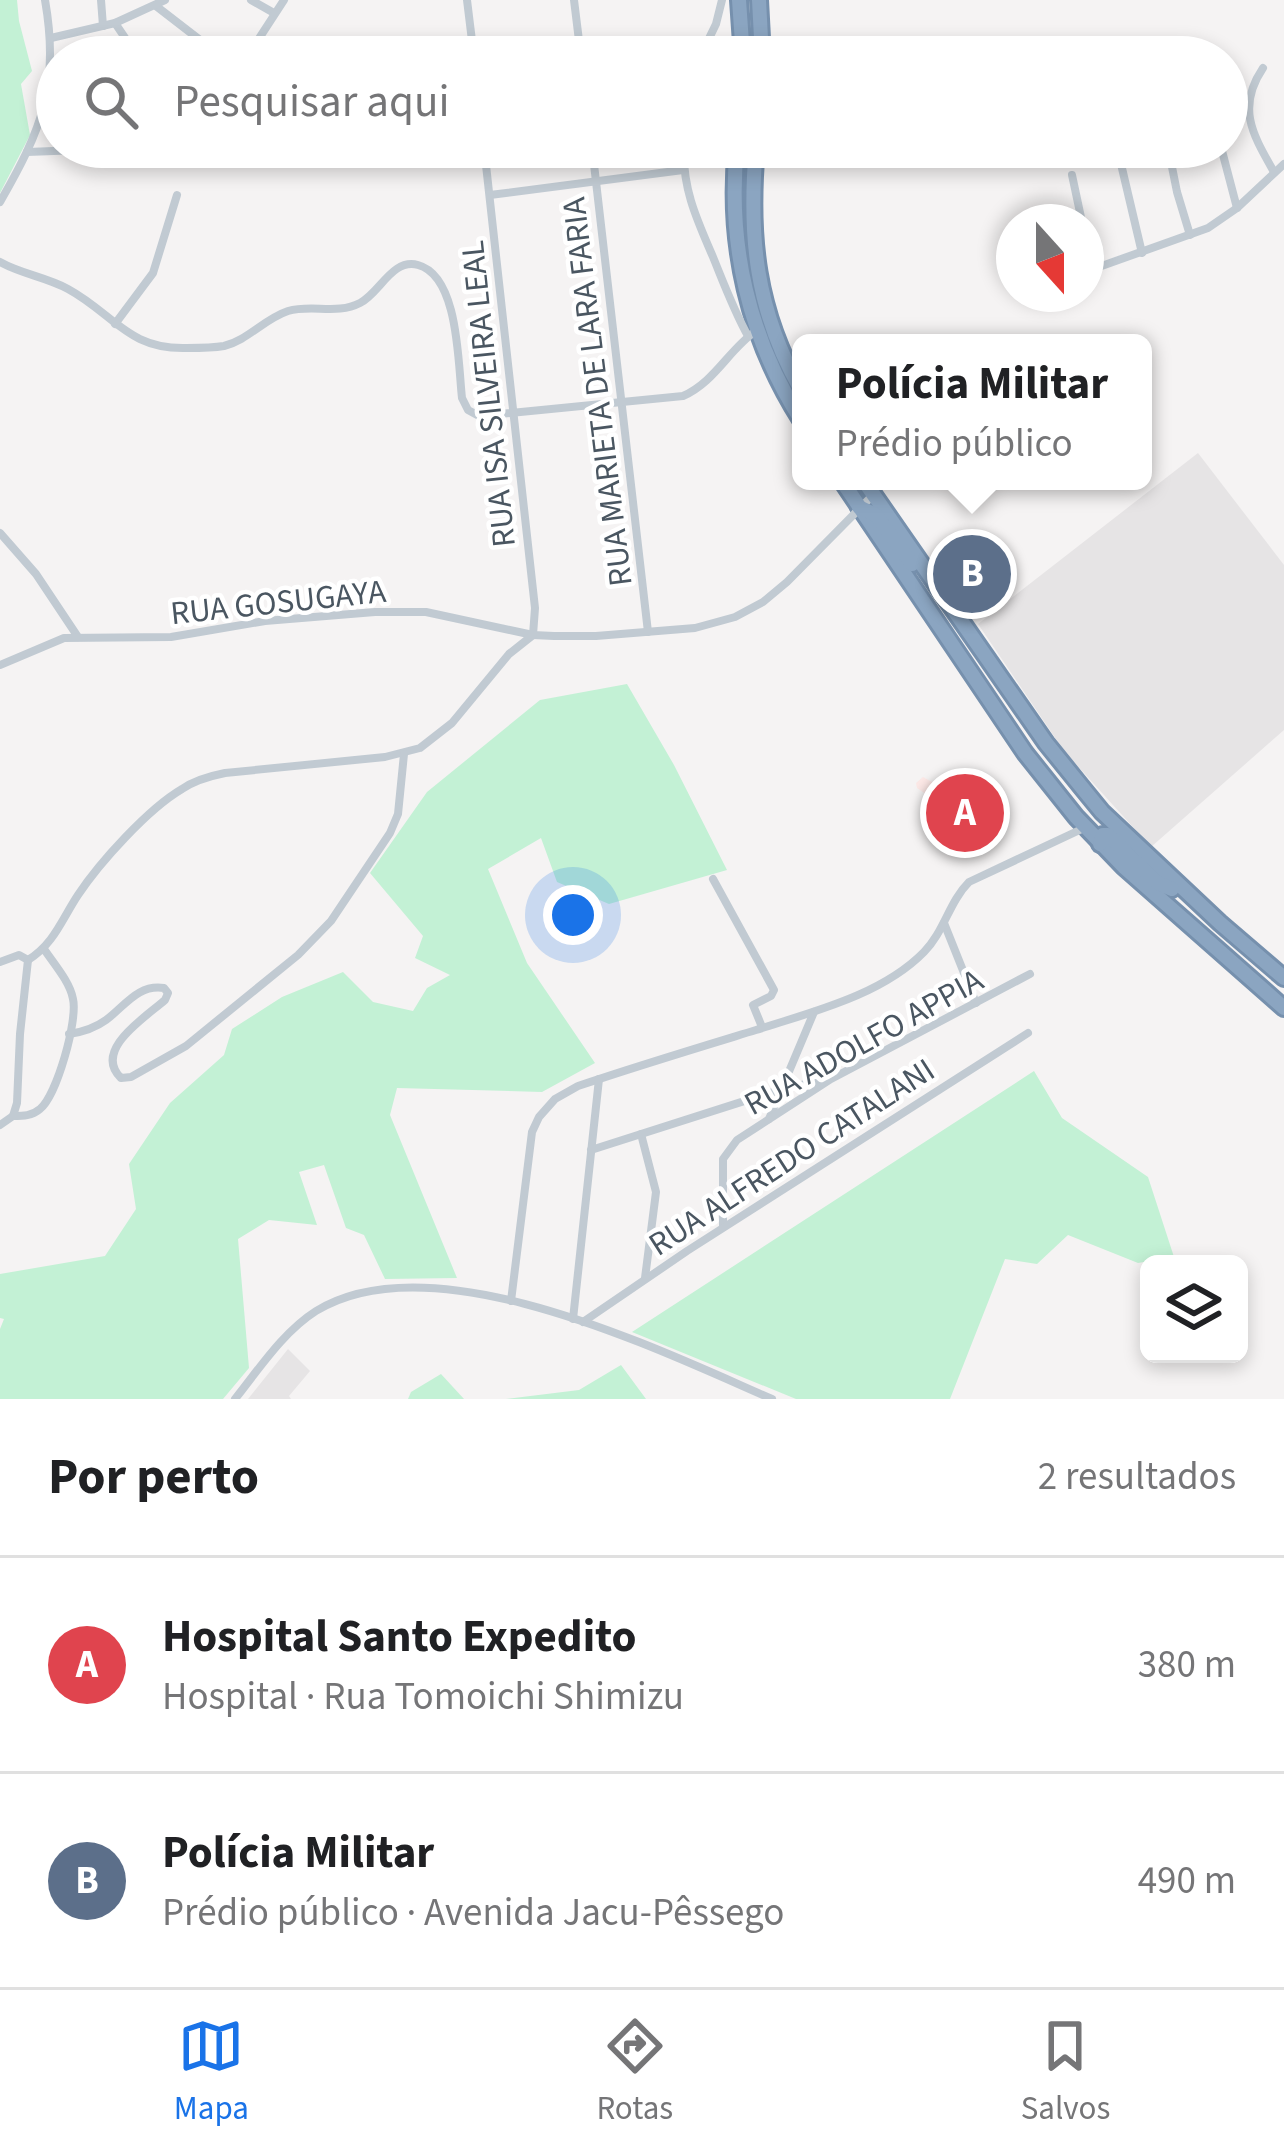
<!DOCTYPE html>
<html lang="pt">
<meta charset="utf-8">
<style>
:root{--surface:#fff;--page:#f6f6f6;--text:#202124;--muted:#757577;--line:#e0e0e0;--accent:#1a73e8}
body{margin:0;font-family:"Source Sans 3",sans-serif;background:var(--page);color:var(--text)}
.controls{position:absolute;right:36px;bottom:36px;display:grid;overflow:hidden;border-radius:18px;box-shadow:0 6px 18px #0003}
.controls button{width:108px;height:108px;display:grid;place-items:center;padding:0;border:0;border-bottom:3px solid var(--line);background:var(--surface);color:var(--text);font:60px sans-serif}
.compass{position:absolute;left:996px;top:204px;width:108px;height:108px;border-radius:50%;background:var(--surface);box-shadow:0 6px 18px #0003;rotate:159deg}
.you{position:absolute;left:573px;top:915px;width:42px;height:42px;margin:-30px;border:9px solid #fff;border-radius:50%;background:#1a73e8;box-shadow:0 0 0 18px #1a73e833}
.badge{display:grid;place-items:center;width:78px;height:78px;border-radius:50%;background:var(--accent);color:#fff;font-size:39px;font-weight:700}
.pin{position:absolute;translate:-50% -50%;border:6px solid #fff;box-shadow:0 3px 12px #0006}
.popup{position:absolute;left:792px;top:334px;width:360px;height:156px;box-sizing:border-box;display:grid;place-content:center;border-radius:18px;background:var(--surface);filter:drop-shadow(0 3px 9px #0005);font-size:39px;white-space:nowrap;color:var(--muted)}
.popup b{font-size:45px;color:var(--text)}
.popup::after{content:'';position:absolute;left:50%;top:100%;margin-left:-24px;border:24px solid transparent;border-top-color:var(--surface)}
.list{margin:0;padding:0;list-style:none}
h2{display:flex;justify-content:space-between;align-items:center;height:156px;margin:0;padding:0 48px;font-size:51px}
h2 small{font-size:39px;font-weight:400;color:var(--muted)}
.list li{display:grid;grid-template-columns:78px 1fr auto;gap:36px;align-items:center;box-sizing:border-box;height:216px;padding:0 48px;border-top:3px solid var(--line)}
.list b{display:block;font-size:45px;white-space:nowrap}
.list p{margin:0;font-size:39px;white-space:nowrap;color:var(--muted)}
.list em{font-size:39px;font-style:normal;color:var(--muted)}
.icon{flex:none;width:66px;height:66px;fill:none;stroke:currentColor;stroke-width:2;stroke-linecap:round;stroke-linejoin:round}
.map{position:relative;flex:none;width:1284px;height:1399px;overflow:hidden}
.search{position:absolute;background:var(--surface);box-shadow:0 6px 18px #0003;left:36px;right:36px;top:36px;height:132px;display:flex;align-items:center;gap:30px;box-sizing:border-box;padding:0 42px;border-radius:66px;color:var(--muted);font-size:45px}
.sheet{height:588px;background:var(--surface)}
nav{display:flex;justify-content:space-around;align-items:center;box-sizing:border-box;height:168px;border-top:3px solid var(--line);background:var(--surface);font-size:33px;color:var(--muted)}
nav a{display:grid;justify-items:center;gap:6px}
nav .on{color:var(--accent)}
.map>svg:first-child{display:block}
.education{fill:#e6e4e5}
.medical{fill:#fce8e6}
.green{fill:#c3f1d5}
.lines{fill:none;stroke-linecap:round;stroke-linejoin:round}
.highway-casing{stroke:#7690ad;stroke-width:20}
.street{stroke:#c1cad2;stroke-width:8}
.highway{stroke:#8ba5c1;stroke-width:14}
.labels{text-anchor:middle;stroke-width:9;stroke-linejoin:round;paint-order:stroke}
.street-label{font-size:33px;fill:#4a5661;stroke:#fff}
</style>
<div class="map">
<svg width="1284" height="1399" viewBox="0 0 1284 1399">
<rect width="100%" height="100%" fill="#f5f3f3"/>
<g class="education">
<path d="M1198,453L1284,565V730L1151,847L1064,751L978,624Z"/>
<path d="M288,1349L310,1371L289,1396L291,1399H248Z"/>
</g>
<path class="medical" d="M923,777L947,790L950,795L946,802L950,806L964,787L990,804L982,817L988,821L983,828L971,821L964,832L968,836L955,856L929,839L948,809L917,788L916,783Z"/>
<g class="green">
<path d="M0,0H17L19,21L32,71L21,84L30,135L0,193Z"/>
<path d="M627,684L674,765L727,870L609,904L557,882L541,838L488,869L527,963L595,1063L542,1092L397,1088L390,1115L457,1278L385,1279L364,1235L346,1228L324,1165L299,1172L317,1225L269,1220L238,1239L249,1368L223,1399H0V1329L4,1319L0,1318V1274L105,1256L136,1209L129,1164L170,1103L224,1055L232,1029L282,997L343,972L373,1002L413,1011L427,988L450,975L415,958L423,936L370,873L427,792L540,700Z"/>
<path d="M1034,1071L1062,1118L1148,1177L1174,1257L1138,1263L1068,1235L1037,1264L1005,1259L950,1399H796L632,1332Z"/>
<path d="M621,1365L646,1399H506L579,1390Z"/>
<path d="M441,1374L464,1399H408L411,1392Z"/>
</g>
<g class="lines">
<defs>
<g id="highway">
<path d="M739,0L743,57"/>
<path d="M759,0L762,57"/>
<path d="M737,147C727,244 749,338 801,420"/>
<path d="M756,147C748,237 756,311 801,390"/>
<path d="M842,481L1025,753L1076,817L1124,867L1284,1008"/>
<path d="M864,481L1046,743L1084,790L1102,812L1220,923L1284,978"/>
<path d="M859,507L876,515L912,564"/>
<path d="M1100,844L1103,835H1108L1158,883L1172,889"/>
</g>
</defs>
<use href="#highway" class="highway-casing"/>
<g class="street">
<path d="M101,0L103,26"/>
<path d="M251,0L274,13"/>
<path d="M467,0L474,57"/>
<path d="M574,0L581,57"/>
<path d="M156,6L222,57"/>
<path d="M115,23L138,57"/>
<path d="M51,38L115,23L165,0"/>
<path d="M247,57L284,0"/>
<path d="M700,57L716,24L722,0"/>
<path d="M1263,68C1236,108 1253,135 1274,172"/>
<path d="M592,147L648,632"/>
<path d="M684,147C682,188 697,220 713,257C724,284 734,311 748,336"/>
<path d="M1117,147L1142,253"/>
<path d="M1168,147L1177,192L1190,235"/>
<path d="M1221,147L1237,208"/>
<path d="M27,152L107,149L195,154L210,147"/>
<path d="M1072,175L1082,222"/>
<path d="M490,195L683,170"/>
<path d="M0,202C42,129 60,85 45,0"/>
<path d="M1086,237L1096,268L1208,228L1237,208L1284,164"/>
<path d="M0,262C21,274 46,277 68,289C114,314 128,350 187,348C200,348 212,348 224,346C248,340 264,319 288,311C312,304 337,315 360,303C380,293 392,258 418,265C459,276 458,364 462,398L468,410L479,416L683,396C715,382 729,349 757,330"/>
<path d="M115,324L153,273L177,195"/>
<path d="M0,533L36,574L78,637"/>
<path d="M0,665L64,638L171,637L265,621L375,612H426L533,635L554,636H596L695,628L735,617L763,602L787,582L874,494"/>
<path d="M713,879L774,990L771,996L753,1005L762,1027"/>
<path d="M944,923L976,1003"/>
<path d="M28,960C54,944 62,919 78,895C100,862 148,809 182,789C195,780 210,776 225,773L385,757L420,748L452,723L509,654L533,635L535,608L484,147"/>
<path d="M0,962L19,955L28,960L20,1034L17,1103L13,1116L0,1125"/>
<path d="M69,1034C83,1032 95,1028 106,1020C125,1006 138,984 164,988L168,993L165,1000C146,1017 92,1050 121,1078L131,1077L186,1046L298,955L331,921L390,833L398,814L404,754"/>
<path d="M13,1116C23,1116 32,1116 40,1109C57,1095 78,1020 73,999C70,982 54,964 44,949"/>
<path d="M769,1119L814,1012"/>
<path d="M641,1134L656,1192L645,1278"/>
<path d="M591,1150L779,1090L824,1080"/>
<path d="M723,1227V1159L737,1140L831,1079L1030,974"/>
<path d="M511,1301L532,1132L539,1117L555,1099L578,1086C637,1066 697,1048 756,1030C812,1012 882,995 924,952C944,932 949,902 969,882L1084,828"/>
<path d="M573,1319L599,1079"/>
<path d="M583,1322L687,1251L1028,1033"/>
<path d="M235,1399C259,1369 283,1332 316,1311C433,1239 659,1350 772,1399"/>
</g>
<use href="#highway" class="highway"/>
</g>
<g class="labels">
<g class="street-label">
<text transform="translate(596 392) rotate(-97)" y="12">RUA MARIETA DE LARA FARIA</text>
<text transform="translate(487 394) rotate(-96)" y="12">RUA ISA SILVEIRA LEAL</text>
<text transform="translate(278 601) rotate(-6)" y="12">RUA GOSUGAYA</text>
<text transform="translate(863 1041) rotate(-29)" y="12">RUA ADOLFO APPIA</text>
<text transform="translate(791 1156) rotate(-33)" y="12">RUA ALFREDO CATALANI</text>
</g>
</g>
</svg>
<div class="controls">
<button><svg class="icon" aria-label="layers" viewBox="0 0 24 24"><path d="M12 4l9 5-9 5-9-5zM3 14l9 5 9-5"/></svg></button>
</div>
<svg class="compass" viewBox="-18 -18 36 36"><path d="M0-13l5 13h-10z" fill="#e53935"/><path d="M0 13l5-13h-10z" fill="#757577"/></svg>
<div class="you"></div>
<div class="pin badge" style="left:965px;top:813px;background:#e0444e">A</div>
<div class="pin badge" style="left:972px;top:574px;background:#5c6f8a">B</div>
<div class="popup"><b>Polícia Militar</b>Prédio público</div>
<div class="search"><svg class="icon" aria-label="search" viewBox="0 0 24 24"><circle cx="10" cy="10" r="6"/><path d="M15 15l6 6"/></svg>Pesquisar aqui</div>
</div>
<section class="sheet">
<h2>Por perto<small>2 resultados</small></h2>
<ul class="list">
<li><span class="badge" style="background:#e0444e">A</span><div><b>Hospital Santo Expedito</b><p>Hospital · Rua Tomoichi Shimizu</p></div><em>380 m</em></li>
<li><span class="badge" style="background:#5c6f8a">B</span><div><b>Polícia Militar</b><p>Prédio público · Avenida Jacu-Pêssego</p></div><em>490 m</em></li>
</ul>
</section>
<nav>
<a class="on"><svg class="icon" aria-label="map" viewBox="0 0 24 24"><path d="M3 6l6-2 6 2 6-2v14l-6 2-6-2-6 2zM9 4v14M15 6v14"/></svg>Mapa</a>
<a><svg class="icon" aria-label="directions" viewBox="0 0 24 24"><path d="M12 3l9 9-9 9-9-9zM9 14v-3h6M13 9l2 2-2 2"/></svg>Rotas</a>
<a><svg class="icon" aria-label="saved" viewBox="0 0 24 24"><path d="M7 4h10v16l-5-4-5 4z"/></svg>Salvos</a>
</nav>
